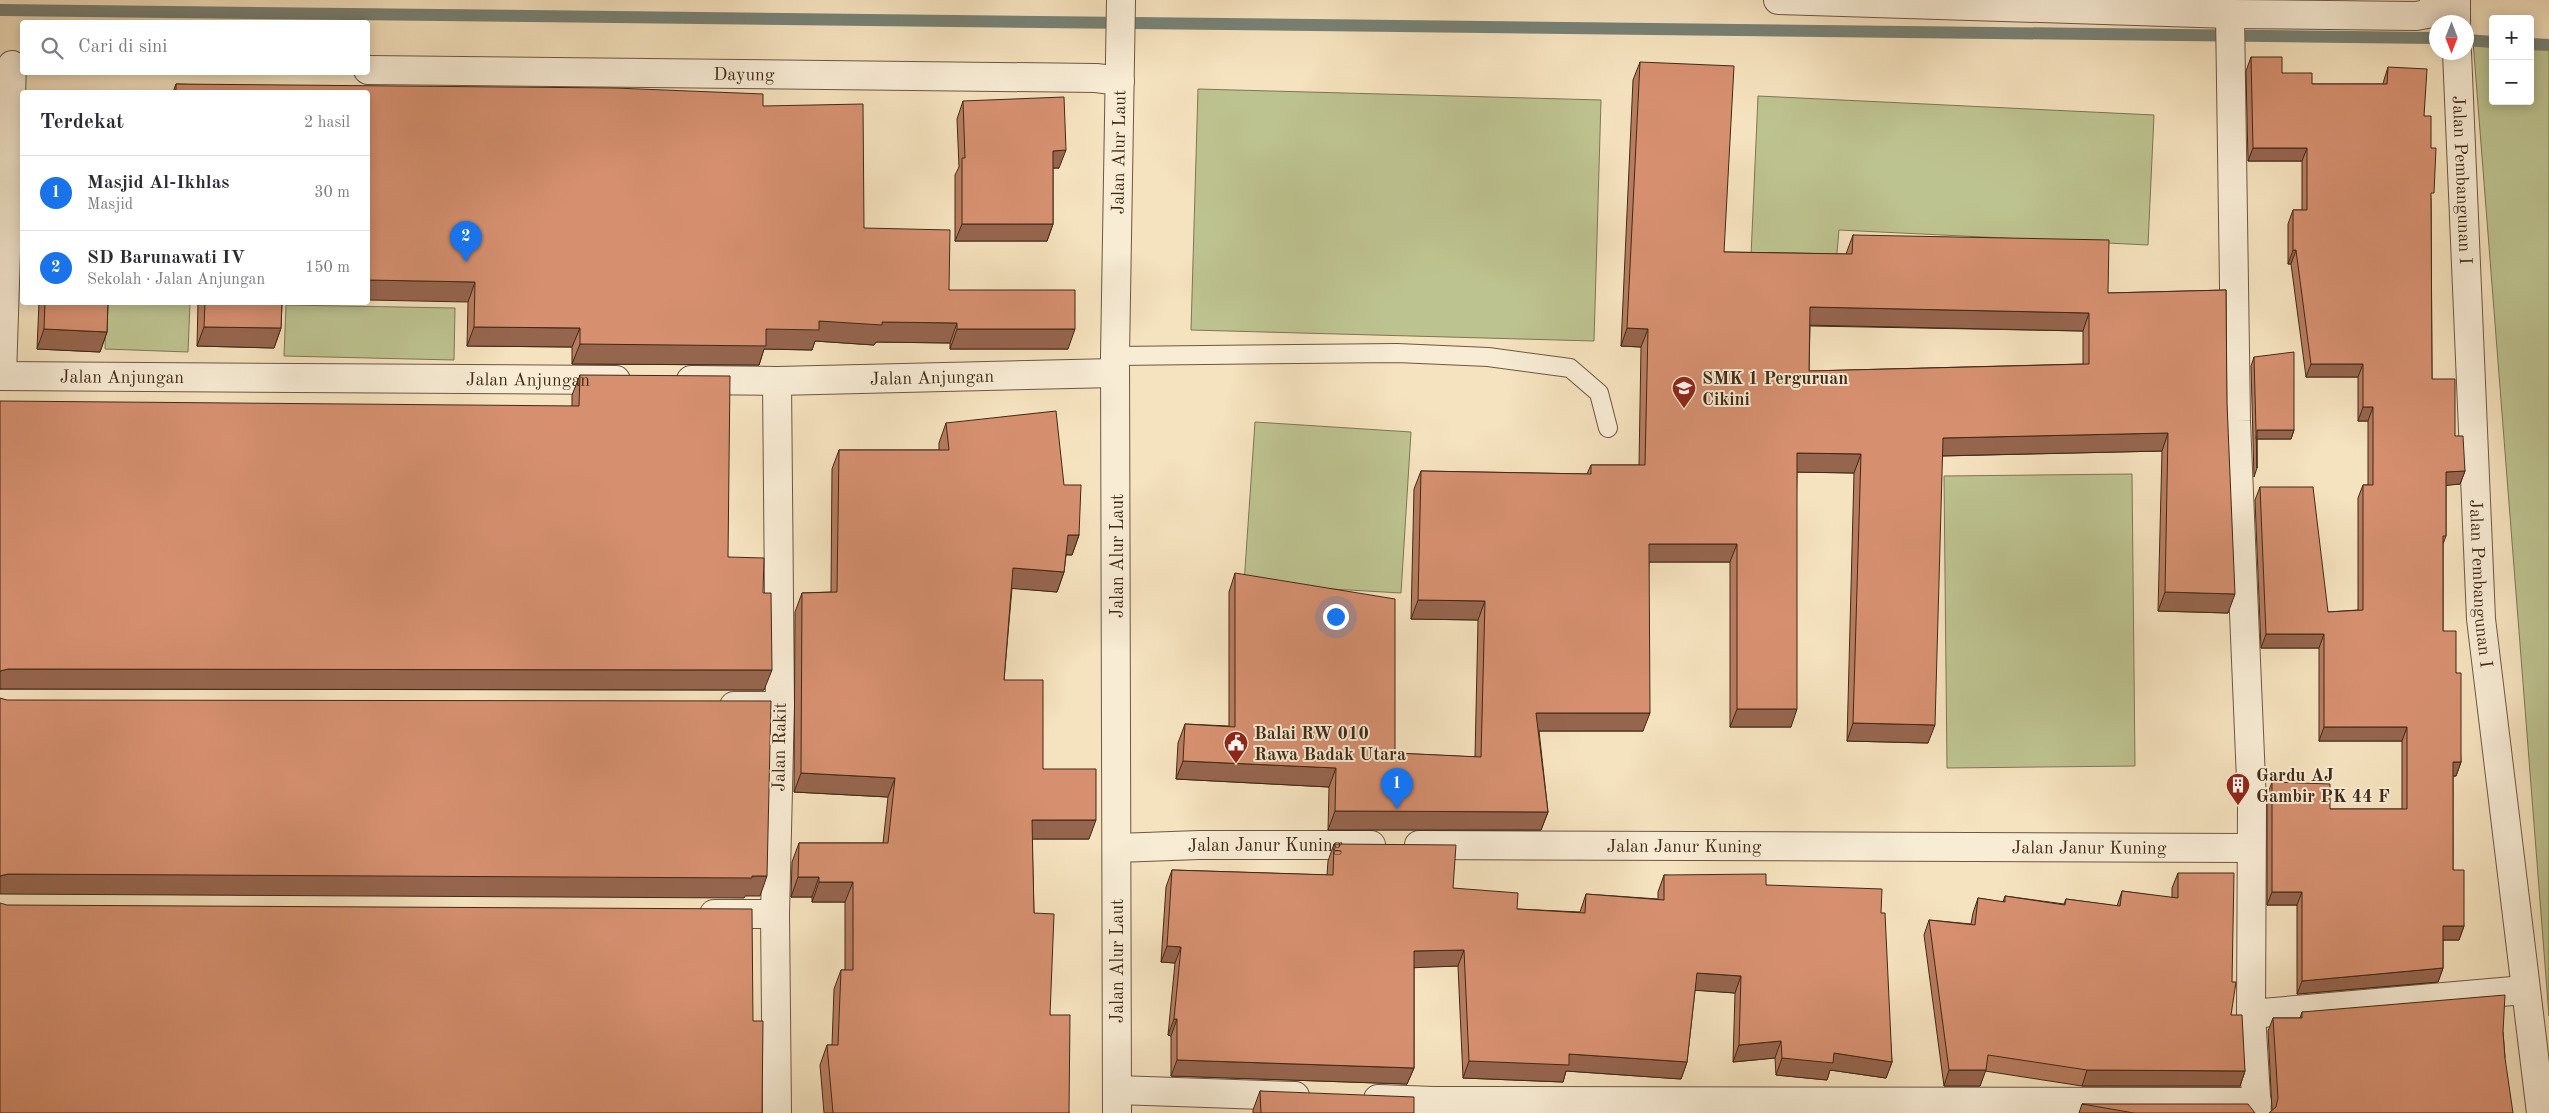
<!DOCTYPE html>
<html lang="id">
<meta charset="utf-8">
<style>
:root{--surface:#fff;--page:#f2f2f3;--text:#2b2b33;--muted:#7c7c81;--line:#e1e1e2;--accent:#1a73e8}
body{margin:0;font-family:"Old Standard TT",serif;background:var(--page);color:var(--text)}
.controls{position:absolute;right:15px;top:15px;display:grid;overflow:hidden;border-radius:5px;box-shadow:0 2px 12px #0003}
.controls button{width:45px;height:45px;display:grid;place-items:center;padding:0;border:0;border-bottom:1px solid var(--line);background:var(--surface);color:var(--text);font:25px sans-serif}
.compass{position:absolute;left:2429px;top:15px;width:45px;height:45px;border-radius:50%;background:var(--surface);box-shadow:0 2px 12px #0003;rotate:180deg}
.you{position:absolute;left:1335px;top:616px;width:18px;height:18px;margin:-12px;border:4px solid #fff;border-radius:50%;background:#1a73e8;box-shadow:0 0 0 8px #1a73e833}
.badge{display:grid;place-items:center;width:32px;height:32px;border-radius:50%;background:var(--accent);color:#fff;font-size:16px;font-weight:700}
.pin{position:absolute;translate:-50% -41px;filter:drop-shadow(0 1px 2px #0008)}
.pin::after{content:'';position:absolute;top:26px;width:18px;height:15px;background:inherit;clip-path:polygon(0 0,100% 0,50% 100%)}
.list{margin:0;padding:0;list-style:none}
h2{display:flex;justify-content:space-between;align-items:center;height:65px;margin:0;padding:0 20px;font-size:21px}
h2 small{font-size:16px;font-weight:400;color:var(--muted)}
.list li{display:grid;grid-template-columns:32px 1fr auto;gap:15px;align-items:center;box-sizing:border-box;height:75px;padding:0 20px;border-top:1px solid var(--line)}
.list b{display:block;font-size:19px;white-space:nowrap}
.list p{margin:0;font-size:16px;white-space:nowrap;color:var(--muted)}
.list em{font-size:16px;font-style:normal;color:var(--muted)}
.icon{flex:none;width:28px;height:28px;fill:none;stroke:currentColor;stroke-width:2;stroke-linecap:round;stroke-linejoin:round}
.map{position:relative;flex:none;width:2549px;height:1113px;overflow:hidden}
.search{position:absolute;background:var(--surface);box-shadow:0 2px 12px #0003;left:20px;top:20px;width:350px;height:55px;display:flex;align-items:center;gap:12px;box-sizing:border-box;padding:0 18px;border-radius:5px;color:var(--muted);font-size:19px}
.panel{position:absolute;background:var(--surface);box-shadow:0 2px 12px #0003;left:20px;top:90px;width:350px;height:215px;border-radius:5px}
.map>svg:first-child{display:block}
.green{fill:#bdc390;stroke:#7f7653}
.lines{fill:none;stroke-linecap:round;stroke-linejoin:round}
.stream{stroke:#788276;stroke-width:12}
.service-casing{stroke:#6e5740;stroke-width:20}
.minor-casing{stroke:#6e5740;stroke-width:30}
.tertiary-casing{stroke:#6e5740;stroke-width:30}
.service{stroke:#f8ecd5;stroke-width:18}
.minor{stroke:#f8ecd5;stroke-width:28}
.tertiary{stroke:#f8ecd5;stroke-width:28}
.wall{fill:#b87c60;stroke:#412916;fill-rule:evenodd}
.shaded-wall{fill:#96654e;stroke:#412916}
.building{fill:#d69070;stroke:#412916;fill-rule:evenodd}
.labels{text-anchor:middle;stroke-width:4;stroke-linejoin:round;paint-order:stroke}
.street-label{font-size:18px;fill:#412916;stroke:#f8ecd5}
.poi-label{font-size:18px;font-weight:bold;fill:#412916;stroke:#f8ecd5;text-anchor:start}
</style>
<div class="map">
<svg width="2549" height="1113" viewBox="0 0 2549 1113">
<rect width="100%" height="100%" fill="#f5e2be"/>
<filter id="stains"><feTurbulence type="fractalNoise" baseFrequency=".004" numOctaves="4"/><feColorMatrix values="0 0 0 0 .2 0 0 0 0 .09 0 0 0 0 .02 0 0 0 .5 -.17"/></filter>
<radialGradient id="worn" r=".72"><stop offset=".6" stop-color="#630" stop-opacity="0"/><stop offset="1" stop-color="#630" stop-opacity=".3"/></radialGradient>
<g class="green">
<path d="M2473,41L2493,42V101H2530V44L2549,45V1016Z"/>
<path d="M1198,89L1601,100L1594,341L1191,330Z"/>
<path d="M1758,96L2154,115L2148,245L1839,230L1836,264L1751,256Z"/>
<path d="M106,303H190L188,352L105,349Z"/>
<path d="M286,305L455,308L454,360L284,356Z"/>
<path d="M1255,422L1411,432L1401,593L1244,584Z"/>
<path d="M2132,474L2135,766L1947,768L1944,476Z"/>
</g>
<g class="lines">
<g class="stream">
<path d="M0,10L2436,38"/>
<path d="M2466,40L2493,42"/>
<path d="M2530,44L2549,45"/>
</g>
<defs>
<path id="service" d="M1115,356L1397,353L1488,357L1570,368L1599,393L1608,428"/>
<g id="minor">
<path d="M1778,0L2230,14L2416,16L2427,14L2438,0"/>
<path d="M2230,14L2236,421L2252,804L2251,1014L2257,1113"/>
<path d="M2456,22V0"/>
<path id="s1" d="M2457,52L2481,619L2541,1113"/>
<path id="s2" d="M368,70L1096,78L1120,81"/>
<path id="s3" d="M0,376L616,380"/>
<path d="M2,376L12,65"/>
<path id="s4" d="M691,380L777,381L1115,373"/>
<path d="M777,381L780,706L775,914L777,1113"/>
<path d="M734,706H780"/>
<path id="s5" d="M1419,845L2251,848"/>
<path id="s6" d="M1117,848L1199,845H1371"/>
<path d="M714,914H775"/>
<path d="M2251,1014L2524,990"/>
<path d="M1117,1090L1295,1096"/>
<path d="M1378,1099L1434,1101L2257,1102"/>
</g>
<g id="tertiary">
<path id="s7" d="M1117,1113L1115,356L1121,0"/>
</g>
</defs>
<use href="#service" class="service-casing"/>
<use href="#minor" class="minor-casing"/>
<use href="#tertiary" class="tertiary-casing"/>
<use href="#service" class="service"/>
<use href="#minor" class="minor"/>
<use href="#tertiary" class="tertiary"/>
</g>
<g class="wall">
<path d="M2251,57L2282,73L2312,84H2383L2384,80L2388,67L2424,116L2431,201L2432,379L2455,436L2465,471L2460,484L2446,485V536L2443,544V631L2456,673L2461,762L2456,776H2453V870L2464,926L2459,940H2443V968L2438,982L2297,994V905H2267V796L2272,782L2330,809H2402V741H2319V648H2261L2255,500L2260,487L2328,612L2358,610V498L2363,485H2368V421H2358V377H2306L2291,264H2288V224L2293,210H2302V161H2248L2246,71Z"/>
<path d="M1640,62L1724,252L1846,254L1853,235L2108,293L2226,290L2228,613L2158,611L2162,451L1942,456L1928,743L1847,741L1854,473L1797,472L1791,727H1730V562H1649L1643,731H1539L1548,812L1541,830H1328L1329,787L1176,779L1178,743L1185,724L1229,726V592L1235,573L1395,753L1475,757L1478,620L1411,619L1414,489L1421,471L1587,474L1591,465H1639L1641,347L1621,346L1633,80ZM1810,326L2083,331V364L1809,371Z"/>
<path d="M176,84L763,106L864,228L949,290L1068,349H950V343L876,342L874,345L815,341L812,350L764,349L759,365L572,364V347L467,346L468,302L368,92H173Z"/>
<path d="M963,101L1059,168H1053V224L1047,241H955V175L959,167L957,119Z"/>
<path d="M39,302H108L107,332L100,352L37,349Z"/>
<path d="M198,302H282L281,328L274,348L197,346Z"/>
<path d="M2254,357L2294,430L2291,439H2257V468L2254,477L2251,366Z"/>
<path d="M580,375L728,557L763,593L764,690L0,689L572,406V395Z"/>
<path d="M946,423L1064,485L1079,535L1072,555H1066L1064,572L1057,592L1012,588L1004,680L1043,769L1089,839H1032L1034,913L1050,1015L1069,1113H824L820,1065L827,1045H832L834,989L841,970H845V902H812V897H791L792,862L799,843H883L888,797L794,792L795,612L802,593L831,592L832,469L839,450H939V443Z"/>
<path d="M1334,844L1453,888L1517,909L1580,912L1586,894L1658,899V892L1664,875L1766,885L1881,913L1892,1062L1886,1078L1830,1070L1827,1080L1776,1075L1775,1058L1733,1062L1735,993L1695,990L1687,1062L1681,1079L1566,1071L1563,1082L1463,1078L1458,966L1414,967V1068L1407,1084L1171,1076V1036L1168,1035L1175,963L1161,962L1166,887L1172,870L1327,875L1328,861Z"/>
<path d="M2178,873L2231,1015L2245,1071L2240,1086H2082L1985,1071L1980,1086H1944L1924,935L1929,920L1971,924L1973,913L1978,898L2003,902L2005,896L2064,904L2066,899L2117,906L2122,891L2172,898V888Z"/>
<path d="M2302,1012L2503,1032L2505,1058L2270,1113L2272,1110L2268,1031L2273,1018H2300Z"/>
<path d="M1260,1091L1414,1113H1253V1110Z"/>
<path d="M2082,1104L2255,1113H2079Z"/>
</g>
<g class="shaded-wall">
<path d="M2253,148H2307L2302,161H2248Z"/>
<path d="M1066,150L1059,168H1047L1053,151Z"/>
<path d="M962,224H1053L1047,241H955Z"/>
<path d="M2293,250H2296L2291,264H2288Z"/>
<path d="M368,280L475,282L468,302L368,300Z"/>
<path d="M1810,307L2089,313L2083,331L1803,325Z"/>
<path d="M819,321L957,323L950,343L876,342L874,345L815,341L812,350L764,349L759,365L572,364L580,344L766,329Z"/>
<path d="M204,327L281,328L274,348L197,346Z"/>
<path d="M474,327L580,328L572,347L467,346Z"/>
<path d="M1627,328L1648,329L1641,347L1621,346Z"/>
<path d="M44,329L107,332L100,352L37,349Z"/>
<path d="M957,329H1075L1068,349H950Z"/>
<path d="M2311,364H2363L2358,377H2306Z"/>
<path d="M2363,407H2373L2368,421H2358Z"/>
<path d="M2257,430H2294L2291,439H2256Z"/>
<path d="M2168,433L2162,451L1936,456L1943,438Z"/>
<path d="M1797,453L1861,454L1854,473L1791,472Z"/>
<path d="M2465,471L2460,484L2441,486L2446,472Z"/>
<path d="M1068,535H1079L1072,555L1061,554Z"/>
<path d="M1649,544H1737L1730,562H1642Z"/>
<path d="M1013,568L1064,572L1057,592L1006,588Z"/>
<path d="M2165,592L2235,594L2228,613L2158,611Z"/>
<path d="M1418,600L1485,601L1478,620L1411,619Z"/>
<path d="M2266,634H2324L2319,648H2261Z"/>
<path d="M8,669L772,670L764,690L0,689V671Z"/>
<path d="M1737,709H1797L1791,727H1730Z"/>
<path d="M1536,713H1650L1643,731H1530Z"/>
<path d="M1853,723L1935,725L1928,743L1847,741Z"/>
<path d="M2324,727H2407L2402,741H2319Z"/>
<path d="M1183,761L1336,768L1329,787L1176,779Z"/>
<path d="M2453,762H2461L2456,776H2448Z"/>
<path d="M801,773L895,778L888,797L794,792Z"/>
<path d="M1335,811L1548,812L1541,830H1328Z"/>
<path d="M1032,820H1096L1089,839H1025Z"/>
<path d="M8,874L752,876H767L760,896H745L744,898L0,894V876Z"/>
<path d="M798,877H819L812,897H791Z"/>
<path d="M819,882H853L845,902H812Z"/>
<path d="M2272,892H2302L2297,905H2267Z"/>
<path d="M2443,926H2464L2459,940H2438Z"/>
<path d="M1167,946L1181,947L1175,963L1161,962Z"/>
<path d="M1464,950L1458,966L1407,968L1414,951Z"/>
<path d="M2443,968L2438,982L2297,994L2302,981Z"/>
<path d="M1697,973L1741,976L1735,993L1691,990Z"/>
<path d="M1174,1019H1177L1171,1036L1168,1035Z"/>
<path d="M1781,1041L1775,1058L1733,1062L1739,1045Z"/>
<path d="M1834,1053L1892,1062L1886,1078L1830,1070L1827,1080L1776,1075L1782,1058Z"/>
<path d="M1569,1054L1687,1062L1681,1079L1566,1071L1563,1082L1463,1078L1469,1061Z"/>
<path d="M1177,1060L1414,1068L1407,1084L1171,1076Z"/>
<path d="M1949,1070H1986L1980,1086H1944Z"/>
<path d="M2087,1070L2245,1071L2240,1086H2082Z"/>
</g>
<g class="building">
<path d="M2251,57H2282V73H2312V84H2387L2388,67L2427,69L2424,116H2431V148H2436L2434,193H2431L2432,379H2455V436H2463L2465,471L2446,472V536H2443V631H2456V673H2461V762H2453V870H2464V926H2443V968L2302,981V892H2272V782L2330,784V809H2407V727H2324V634H2266L2260,487H2313L2328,612L2363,610V485H2373V407H2363V364H2311L2296,250H2293V210H2307V148H2253Z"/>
<path d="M1640,62L1734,66L1724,252L1852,254L1853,235L2109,240L2108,293L2226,290L2227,403L2235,594L2165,592L2168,433L1943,438L1935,725L1853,723L1861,454L1797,453V709H1737V544H1649L1650,713H1536L1548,812L1335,811L1336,768L1183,761L1185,724L1235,727V573L1395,599V753L1481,757L1485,601L1418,600L1421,471L1591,474V465H1645L1648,329L1627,328ZM1810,307L2089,313V364L1809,371Z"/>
<path d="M176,84L615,88L763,94V106L863,104L864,228L950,230L949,290H1075V329H957V323L882,322V325L819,321V330L766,329V346L580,344V328L474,327L475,282L368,280V92H176Z"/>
<path d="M1064,97L1066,150L1053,151V224H962V158H965L963,101Z"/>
<path d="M45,302H108L107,332L44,329Z"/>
<path d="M205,302H282L281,328L204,327Z"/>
<path d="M2294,352V430H2257V468L2254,357Z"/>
<path d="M580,375L730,376L728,557L764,558L763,593H771L772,670L8,669L0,671V401L579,406Z"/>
<path d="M1056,411L1064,485H1081L1079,535H1068L1064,572L1013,568L1004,680H1043V769H1096V820H1032L1034,913L1054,914L1050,1015H1070L1069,1113H833L827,1045H838L841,970H853V882H819V877H798L799,843H888L895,778L801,773L802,593L837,592L839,450H949L946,423Z"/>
<path d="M0,698L7,700L771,701L767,876H752V878L8,874L0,876Z"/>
<path d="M1334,844L1456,845L1453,888L1518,893L1517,909L1585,913L1586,894L1664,900V875L1766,874V885L1882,889L1881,913H1885L1892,1062L1834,1053L1833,1063L1782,1058L1781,1041L1739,1045L1741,976L1697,973L1687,1062L1569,1054V1065L1469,1061L1464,950L1414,951V1068L1177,1060V1019H1174L1181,947L1167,946L1172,870L1333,875Z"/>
<path d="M2178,873H2234L2232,982H2236L2231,1015H2242L2245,1071L2087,1070L1988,1055L1986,1070H1949L1929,920L1975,925L1978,898L2005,902V896L2065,905L2066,899L2120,906L2122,891L2178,898Z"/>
<path d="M0,903L7,905L752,909L753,1021H763L762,1113H0Z"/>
<path d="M2505,995L2503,1032L2505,1058L2513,1113H2269L2276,1107L2278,1098L2273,1018H2302V1012Z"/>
<path d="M1260,1091L1414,1097V1113H1261Z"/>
<path d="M2082,1104H2248L2255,1113H2134Z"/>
</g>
<defs>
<symbol id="school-pin" viewBox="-11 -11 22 30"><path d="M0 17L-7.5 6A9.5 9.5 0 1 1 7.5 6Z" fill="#8f2418" stroke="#f8ecd5"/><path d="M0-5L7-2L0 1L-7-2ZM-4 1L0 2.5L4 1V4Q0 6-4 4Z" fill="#fff"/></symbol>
<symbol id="civic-pin" viewBox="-11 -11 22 30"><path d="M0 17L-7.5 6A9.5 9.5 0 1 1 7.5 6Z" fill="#8f2418" stroke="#f8ecd5"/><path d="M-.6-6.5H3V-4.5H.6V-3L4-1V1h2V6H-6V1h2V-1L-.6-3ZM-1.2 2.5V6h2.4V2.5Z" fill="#fff"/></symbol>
<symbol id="building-pin" viewBox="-11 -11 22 30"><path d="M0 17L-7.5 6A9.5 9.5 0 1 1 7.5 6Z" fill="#8f2418" stroke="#f8ecd5"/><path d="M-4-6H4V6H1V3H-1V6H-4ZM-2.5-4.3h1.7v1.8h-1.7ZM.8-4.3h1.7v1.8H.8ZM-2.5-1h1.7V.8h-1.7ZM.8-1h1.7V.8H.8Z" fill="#fff"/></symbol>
</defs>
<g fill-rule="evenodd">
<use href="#school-pin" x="1670" y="374" width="28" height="38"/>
<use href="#civic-pin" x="1222" y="729" width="28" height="38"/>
<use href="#building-pin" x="2224" y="771" width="28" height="38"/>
</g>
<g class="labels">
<g class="street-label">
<text dy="6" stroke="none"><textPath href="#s2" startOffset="376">Dayung</textPath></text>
<text dy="6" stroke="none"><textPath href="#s7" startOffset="961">Jalan Alur Laut</textPath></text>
<text dy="6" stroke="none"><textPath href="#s1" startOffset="128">Jalan Pembangunan I</textPath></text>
<text dy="6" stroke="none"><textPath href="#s4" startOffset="241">Jalan Anjungan</textPath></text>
<text dy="6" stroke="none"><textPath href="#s3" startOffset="122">Jalan Anjungan</textPath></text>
<text dy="6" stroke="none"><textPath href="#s3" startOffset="528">Jalan Anjungan</textPath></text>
<text transform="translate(1117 556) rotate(-90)" y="6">Jalan Alur Laut</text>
<text dy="6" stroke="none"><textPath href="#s1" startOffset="532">Jalan Pembangunan I</textPath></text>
<text transform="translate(779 747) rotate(-89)" y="6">Jalan Rakit</text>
<text dy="6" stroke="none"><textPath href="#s6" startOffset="148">Jalan Janur Kuning</textPath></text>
<text dy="6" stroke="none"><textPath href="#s5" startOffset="265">Jalan Janur Kuning</textPath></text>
<text dy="6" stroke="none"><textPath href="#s5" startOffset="670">Jalan Janur Kuning</textPath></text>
<text transform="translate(1117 961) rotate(-90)" y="6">Jalan Alur Laut</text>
</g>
<g class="poi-label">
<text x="1702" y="384">SMK 1 Perguruan<tspan x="1702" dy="21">Cikini</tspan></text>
<text x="1254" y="739">Balai RW 010<tspan x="1254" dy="21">Rawa Badak Utara</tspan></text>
<text x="2256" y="781">Gardu AJ<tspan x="2256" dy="21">Gambir PK 44 F</tspan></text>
</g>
</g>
<rect width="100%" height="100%" filter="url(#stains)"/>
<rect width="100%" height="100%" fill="url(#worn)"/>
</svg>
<div class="controls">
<button>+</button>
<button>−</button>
</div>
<svg class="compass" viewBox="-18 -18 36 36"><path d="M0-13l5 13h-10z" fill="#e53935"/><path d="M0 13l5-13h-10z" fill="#7c7c81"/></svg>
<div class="you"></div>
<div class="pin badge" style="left:1397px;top:809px">1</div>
<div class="pin badge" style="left:466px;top:262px">2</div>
<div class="search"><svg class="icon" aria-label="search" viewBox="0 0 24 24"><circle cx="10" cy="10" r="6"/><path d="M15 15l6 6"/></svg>Cari di sini</div>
<section class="panel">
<h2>Terdekat<small>2 hasil</small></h2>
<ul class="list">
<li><span class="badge">1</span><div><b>Masjid Al-Ikhlas</b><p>Masjid</p></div><em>30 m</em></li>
<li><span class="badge">2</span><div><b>SD Barunawati IV</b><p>Sekolah · Jalan Anjungan</p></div><em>150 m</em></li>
</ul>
</section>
</div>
